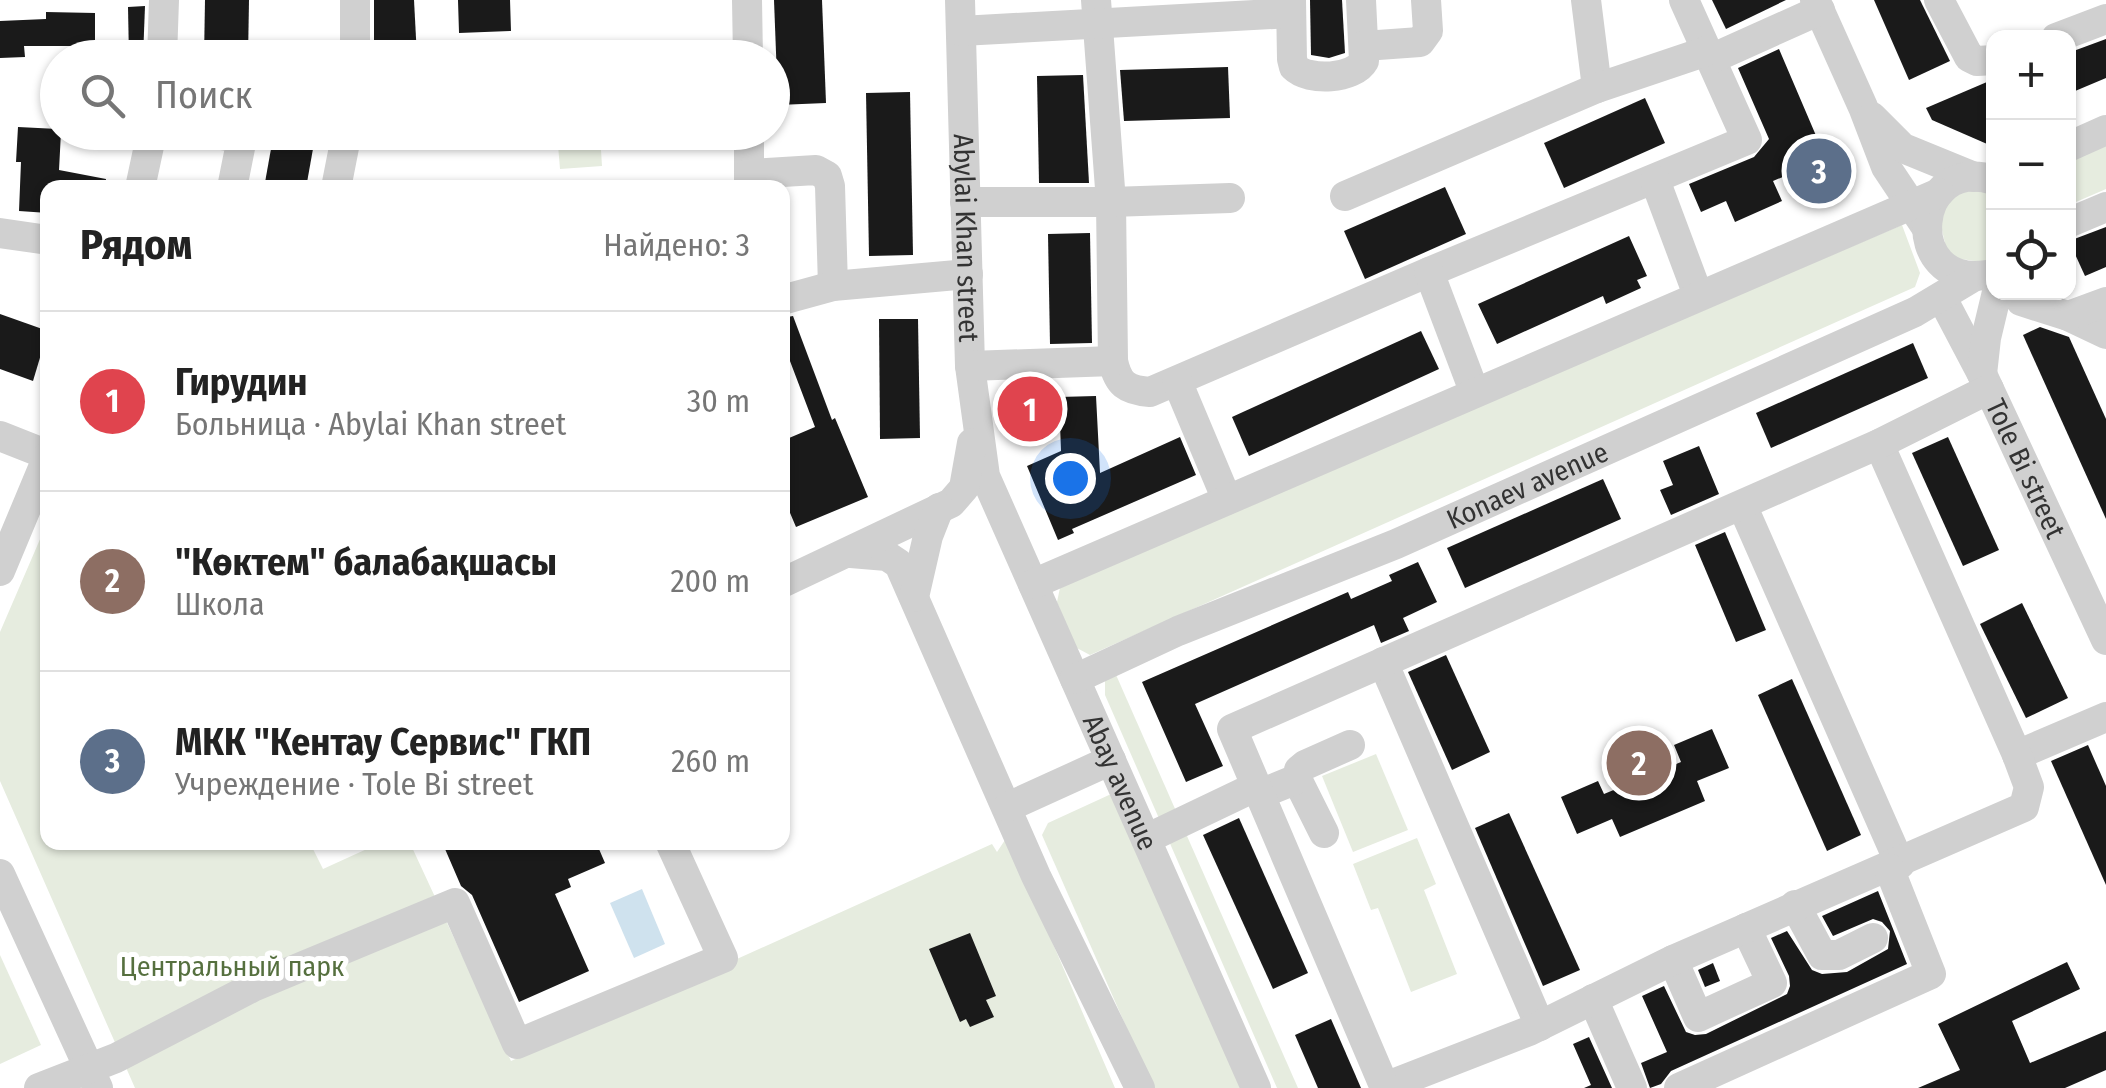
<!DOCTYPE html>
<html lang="ru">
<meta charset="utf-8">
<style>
:root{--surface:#fff;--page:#f2f2f2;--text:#222;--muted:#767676;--line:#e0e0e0;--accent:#e63946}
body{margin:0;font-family:"Fira Sans Condensed",sans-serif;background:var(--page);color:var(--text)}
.controls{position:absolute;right:30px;top:30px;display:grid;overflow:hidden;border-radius:20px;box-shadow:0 2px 8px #0004}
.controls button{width:90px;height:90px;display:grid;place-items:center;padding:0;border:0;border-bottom:2px solid var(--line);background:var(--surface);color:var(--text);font:50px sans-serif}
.you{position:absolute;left:1070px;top:478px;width:35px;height:35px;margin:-25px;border:8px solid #fff;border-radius:50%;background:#1a73e8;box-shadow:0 0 0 15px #1a73e833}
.badge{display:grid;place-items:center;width:65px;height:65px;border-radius:50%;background:var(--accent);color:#fff;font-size:32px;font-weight:700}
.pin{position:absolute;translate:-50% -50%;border:5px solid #fff;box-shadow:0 2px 10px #0006}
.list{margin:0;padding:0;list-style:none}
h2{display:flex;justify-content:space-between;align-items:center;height:130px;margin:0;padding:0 40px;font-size:42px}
h2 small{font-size:32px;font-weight:400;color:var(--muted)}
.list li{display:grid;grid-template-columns:65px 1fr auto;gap:30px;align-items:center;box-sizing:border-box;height:180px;padding:0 40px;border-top:2px solid var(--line)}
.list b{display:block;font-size:38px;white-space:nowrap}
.list p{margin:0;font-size:32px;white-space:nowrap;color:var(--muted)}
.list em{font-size:32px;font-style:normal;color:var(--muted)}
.icon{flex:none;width:55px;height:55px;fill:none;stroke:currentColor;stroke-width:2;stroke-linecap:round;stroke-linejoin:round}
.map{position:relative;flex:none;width:2106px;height:1088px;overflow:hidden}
.search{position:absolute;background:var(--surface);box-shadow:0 2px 8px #0004;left:40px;top:40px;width:750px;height:110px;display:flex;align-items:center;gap:25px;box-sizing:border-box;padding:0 35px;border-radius:55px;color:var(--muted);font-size:38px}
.panel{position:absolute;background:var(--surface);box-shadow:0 2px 8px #0004;left:40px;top:180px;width:750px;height:670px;border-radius:20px}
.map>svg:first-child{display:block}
.green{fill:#e6ecdf}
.water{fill:#cfe2ee}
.building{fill:#1a1a1a}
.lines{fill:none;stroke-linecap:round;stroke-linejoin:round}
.minor{stroke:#d0d0d0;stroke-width:30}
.labels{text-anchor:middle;stroke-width:10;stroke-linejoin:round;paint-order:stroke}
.street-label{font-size:28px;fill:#333;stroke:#fff}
.park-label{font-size:28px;fill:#56703f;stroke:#fff}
</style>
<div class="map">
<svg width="2106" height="1088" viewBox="0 0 2106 1088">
<rect width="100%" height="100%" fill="#fff"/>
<g class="green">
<path d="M557,133H600L602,166L560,169Z"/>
<path d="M2106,134V189L2069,205L2068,151Z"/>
<path d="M1955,189L1994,190L1993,259L1988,263L1948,257L1937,207Z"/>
<path d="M1902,225L1920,273L1915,287L1090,655L1075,647L1057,602L1061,583Z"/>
<path d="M47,523L48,842L310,843L323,869L380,843H410L511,1061L992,844L997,852L1007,837L1115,1088H135L0,781V632Z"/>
<path d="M1113,668L1298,1088H1277L1105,695V681Z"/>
<path d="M1376,754L1408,830L1353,852L1322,776Z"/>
<path d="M1120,794L1256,1088H1153L1042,835L1048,823L1109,795Z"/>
<path d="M1417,838L1436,884L1424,890L1457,974L1411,992L1378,908L1371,910L1353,864Z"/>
<path d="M0,955L41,1045L0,1064Z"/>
</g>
<path class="water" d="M642,889L665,944L634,958L610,903Z"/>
<g class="building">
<path d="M205,0H249L248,58H204Z"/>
<path d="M374,0H414L417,57L374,58Z"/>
<path d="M458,0H510L511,31L459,33Z"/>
<path d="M774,0H822L826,103L778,105Z"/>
<path d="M1310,0H1342L1345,53L1329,58L1311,55Z"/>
<path d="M1712,0H1786L1726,29Z"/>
<path d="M1874,0H1920L1950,61L1909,80Z"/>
<path d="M145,6L143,58H129L128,7Z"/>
<path d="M46,12L95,13V46H24L25,57L0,58V21L46,19Z"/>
<path d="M2106,39V78L2068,94V53Z"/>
<path d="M1779,49L1826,159L1773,181L1782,201L1735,222L1726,201L1701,212L1689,184L1754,157L1769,139L1738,68Z"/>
<path d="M1228,67L1230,118L1124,121L1120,70Z"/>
<path d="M1083,75L1089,183H1039L1037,76Z"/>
<path d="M1994,79V147L1932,120L1926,108Z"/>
<path d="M910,92L913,255L869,256L866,93Z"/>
<path d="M1645,98L1665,143L1564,188L1544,143Z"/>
<path d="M18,127L58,129V132H61L59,170L106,179L105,188H48V213L19,211L21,162H16Z"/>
<path d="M274,132H316L306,188H264Z"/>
<path d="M1445,187L1466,234L1365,279L1344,231Z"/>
<path d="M2106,227V267L2085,276L2069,241Z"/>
<path d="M1090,233L1092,343L1050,344L1048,234Z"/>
<path d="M1629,236L1647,276L1637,280L1641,288L1606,304L1603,296L1497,344L1478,304Z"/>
<path d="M0,314L48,331L33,381L0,369Z"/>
<path d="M793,316L832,420L835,418L868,497L796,527L782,494V441L815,427L782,340V318Z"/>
<path d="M879,319H918L920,438L880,439Z"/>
<path d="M2040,327L2069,337L2106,419V519L2023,335Z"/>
<path d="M1421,331L1439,369L1249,456L1232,417Z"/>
<path d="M1913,343L1928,378L1771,448L1756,413Z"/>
<path d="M1096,396L1100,473L1180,437L1196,475L1072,529L1074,533L1058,540L1027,466L1061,451L1059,397Z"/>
<path d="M1948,437L1999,550L1963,566L1912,453Z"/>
<path d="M1699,446L1719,494L1671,515L1660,490L1673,485L1663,461Z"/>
<path d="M1603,479L1621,519L1465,588L1447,548Z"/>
<path d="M1725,532L1766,630L1736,642L1695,545Z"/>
<path d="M1418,562L1437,602L1403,618L1409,631L1381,643L1374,625L1195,704L1223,766L1186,782L1142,682L1348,592L1351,599L1392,581L1389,575Z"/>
<path d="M2022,603L2068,698L2026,718L1980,624Z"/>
<path d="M1446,655L1490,752L1452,770L1408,672Z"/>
<path d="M1792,679L1861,835L1827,851L1758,695Z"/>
<path d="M1712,729L1729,768L1697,781L1705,801L1620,837L1612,819L1577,834L1561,797L1598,781L1604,794L1681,762L1674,745Z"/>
<path d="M2088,745L2106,786V885L2051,761Z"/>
<path d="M1509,813L1580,970L1543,986L1475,828Z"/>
<path d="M1239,818L1308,973L1273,989L1203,835Z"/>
<path d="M442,842H596L605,863L568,879L571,887L555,894L589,971L519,1002L472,895L461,886Z"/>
<path d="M1878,891L1907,964L1671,1071L1661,1084L1650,1088L1641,1063L1667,1052L1642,996L1664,986L1686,1032L1695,1035L1706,1034L1787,994L1790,986L1789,976L1771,938L1787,931L1812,970L1822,974L1847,972L1888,949L1890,931L1882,922L1873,919L1833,936L1822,916Z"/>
<path d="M970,933L996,996L986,1000L994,1017L970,1027L966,1019L960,1022L929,949Z"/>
<path d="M2067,962L2080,989L2012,1021L2030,1063L2106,1031V1070L2065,1088H1918L1960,1070L1938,1024Z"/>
<path d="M1713,963L1720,981L1705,987L1698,970Z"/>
<path d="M1331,1019L1361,1088H1318L1295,1035Z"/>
<path d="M1589,1037L1612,1088H1584L1591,1085L1573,1044Z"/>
</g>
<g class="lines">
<g class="minor">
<path d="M355,0V58"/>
<path d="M747,0L748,58"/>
<path id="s1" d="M960,0L970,366L985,476L1256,1088"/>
<path d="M1096,0L1111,202L1113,361C1118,384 1126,390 1150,392L1429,272L1747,140L1684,0"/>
<path d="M1291,0L1292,59L1294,67C1309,82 1354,79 1364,61L1361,0"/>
<path d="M1586,0L1597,88"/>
<path d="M1815,0L1863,107L1886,167L1926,227"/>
<path d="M1939,0L1969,57L1977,61L1994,60"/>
<path d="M961,31L1291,13"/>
<path d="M2056,38L2106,19"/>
<path d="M1364,46L1420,42L1428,31L1426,0"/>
<path d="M162,58L164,0"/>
<path d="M1711,59L1820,10"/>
<path d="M1872,117L1903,148L1974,177"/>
<path d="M199,132L242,138L232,188"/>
<path d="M749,132V188"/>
<path d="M2068,147L2106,130"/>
<path d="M749,174L816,170L827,176L830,186L833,286"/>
<path d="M1655,180L1698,295"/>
<path d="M140,188L152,132"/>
<path d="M336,188L347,132"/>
<path d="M1345,196L1597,88L1707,51"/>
<path d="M965,202H1111L1230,198"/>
<path d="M2068,223L2106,207"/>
<path d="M0,233L48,240"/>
<path d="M1429,272L1474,391"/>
<path d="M1986,275C1901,288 1912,154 1994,180"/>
<path d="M2018,292L2021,301L2068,316L2106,334"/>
<path id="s2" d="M1942,298L1982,374L2106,640"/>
<path d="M782,300L833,286L968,274"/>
<path d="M2068,316L2106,302"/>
<path d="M970,366L1113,361"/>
<path d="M1982,374L1986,338L1997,292"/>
<path d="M1177,381L1227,500"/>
<path d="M0,436L48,455"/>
<path d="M1742,505L1900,864"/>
<path d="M851,553L887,556L899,564L1036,876L1140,1088"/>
<path d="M0,571L48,456"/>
<path d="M782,583L951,503L964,488L972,443"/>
<path d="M1033,584L1939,193"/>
<path d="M914,597L928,536L939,508"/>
<path d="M1383,662L1540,1026"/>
<path id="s3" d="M1075,679L1178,631L1396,544L1915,312L1975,276"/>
<path d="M2017,755L2106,717"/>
<path d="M1297,779L1324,833"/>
<path d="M1260,794L1297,779L1299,770L1305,765L1350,745"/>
<path d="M1008,807L1111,760"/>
<path d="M1146,839L1257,786"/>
<path d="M0,874L98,1088"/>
<path d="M1795,905L1822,955H1839L1873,938"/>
<path d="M1673,960L1698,1017L1772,983L1746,928"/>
<path d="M1593,999L1632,1088"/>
<path d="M1385,1087L1529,1031L1673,960L2024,807L2029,787L2017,755L1879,444"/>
<path d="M39,1088L116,1058L253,987L455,903L517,1044L723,958L670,842"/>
<path d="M1385,1088L1232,729L1879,444L1989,389"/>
<path d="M1679,1088L1931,974L1889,868"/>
</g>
</g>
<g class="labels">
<g class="street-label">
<text dy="10" stroke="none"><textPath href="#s1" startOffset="238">Abylai Khan street</textPath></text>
<text dy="10" stroke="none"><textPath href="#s2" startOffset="190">Tole Bi street</textPath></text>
<text dy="10" stroke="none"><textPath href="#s3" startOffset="492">Konaev avenue</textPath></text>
<text dy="10" stroke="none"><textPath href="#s1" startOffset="812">Abay avenue</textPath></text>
</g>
<g class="park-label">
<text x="232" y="976">Центральный парк</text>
</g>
</g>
</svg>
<div class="controls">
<button>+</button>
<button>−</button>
<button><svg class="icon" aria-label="locate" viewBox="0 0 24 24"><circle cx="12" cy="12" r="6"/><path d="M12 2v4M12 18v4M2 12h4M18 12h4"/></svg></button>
</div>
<div class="you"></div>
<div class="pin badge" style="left:1030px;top:409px;background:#e0444e">1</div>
<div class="pin badge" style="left:1639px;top:763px;background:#8d6e63">2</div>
<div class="pin badge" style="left:1819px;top:171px;background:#5c6f8a">3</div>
<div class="search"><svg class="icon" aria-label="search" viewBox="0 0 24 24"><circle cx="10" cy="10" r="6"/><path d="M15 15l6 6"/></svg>Поиск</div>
<section class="panel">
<h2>Рядом<small>Найдено: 3</small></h2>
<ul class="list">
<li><span class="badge" style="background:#e0444e">1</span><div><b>Гирудин</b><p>Больница · Abylai Khan street</p></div><em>30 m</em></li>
<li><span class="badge" style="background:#8d6e63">2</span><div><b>&quot;Көктем&quot; балабақшасы</b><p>Школа</p></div><em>200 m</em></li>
<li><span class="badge" style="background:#5c6f8a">3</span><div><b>МКК &quot;Кентау Сервис&quot; ГКП</b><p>Учреждение · Tole Bi street</p></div><em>260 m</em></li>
</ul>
</section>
</div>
